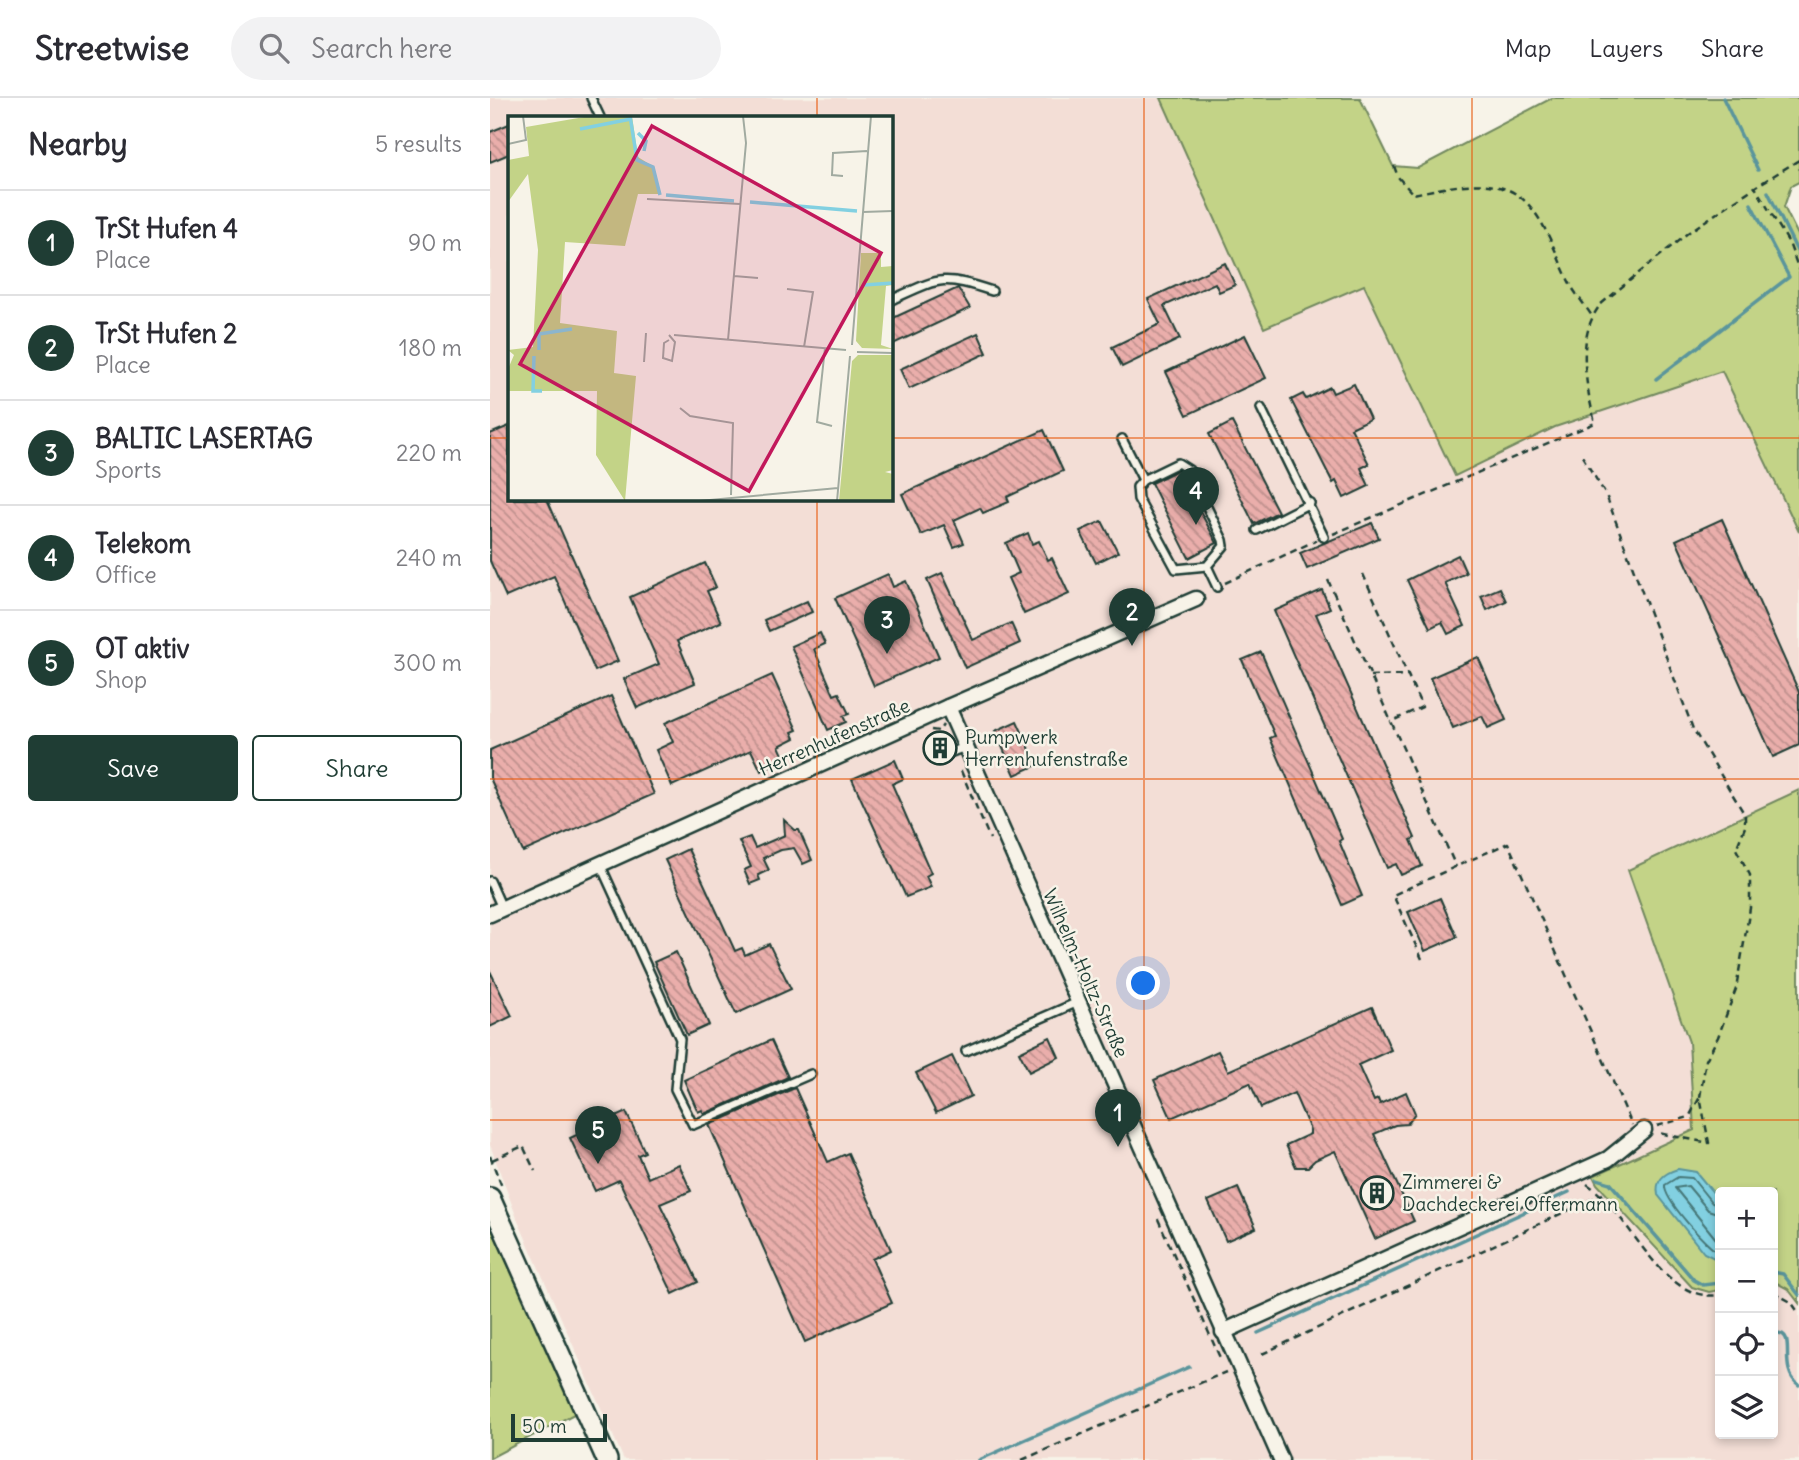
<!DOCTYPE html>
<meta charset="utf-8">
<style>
:root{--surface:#fff;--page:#f2f2f3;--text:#2b2b33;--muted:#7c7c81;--line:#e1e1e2;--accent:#1f3d34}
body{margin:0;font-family:Delius,sans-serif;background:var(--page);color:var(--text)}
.controls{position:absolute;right:21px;bottom:21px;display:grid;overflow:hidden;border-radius:7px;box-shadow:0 4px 10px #0003}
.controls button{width:63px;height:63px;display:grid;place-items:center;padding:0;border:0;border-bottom:2px solid var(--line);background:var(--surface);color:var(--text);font:35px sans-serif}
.scale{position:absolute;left:21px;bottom:18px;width:96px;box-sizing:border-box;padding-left:7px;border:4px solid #1f3d34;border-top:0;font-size:19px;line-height:24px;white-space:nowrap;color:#1f3d34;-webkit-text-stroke:5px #f7f3e8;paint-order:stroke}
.you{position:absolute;left:654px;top:886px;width:24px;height:24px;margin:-18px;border:5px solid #fff;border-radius:50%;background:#1a73e8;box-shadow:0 0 0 10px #1a73e833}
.badge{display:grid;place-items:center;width:46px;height:46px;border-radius:50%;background:var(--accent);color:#fff;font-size:23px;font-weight:700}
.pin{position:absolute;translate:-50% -58px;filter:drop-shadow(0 2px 4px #0008)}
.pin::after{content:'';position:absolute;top:37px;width:24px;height:21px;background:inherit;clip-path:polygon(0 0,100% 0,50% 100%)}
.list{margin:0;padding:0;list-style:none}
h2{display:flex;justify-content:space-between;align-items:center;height:91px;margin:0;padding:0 28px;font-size:30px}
h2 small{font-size:23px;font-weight:400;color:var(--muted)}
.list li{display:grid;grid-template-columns:46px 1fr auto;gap:21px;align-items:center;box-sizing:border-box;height:105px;padding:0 28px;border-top:2px solid var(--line)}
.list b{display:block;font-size:26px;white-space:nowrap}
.list p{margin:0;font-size:23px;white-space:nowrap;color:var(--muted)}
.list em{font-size:23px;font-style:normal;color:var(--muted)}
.actions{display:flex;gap:14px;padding:21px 28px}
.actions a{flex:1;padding:16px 0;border:2px solid var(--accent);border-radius:7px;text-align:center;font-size:24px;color:var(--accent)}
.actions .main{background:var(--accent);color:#fff}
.icon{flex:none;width:38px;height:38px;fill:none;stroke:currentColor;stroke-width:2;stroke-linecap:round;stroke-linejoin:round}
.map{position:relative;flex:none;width:1309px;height:1362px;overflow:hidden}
header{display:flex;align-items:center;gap:42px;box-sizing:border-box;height:98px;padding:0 35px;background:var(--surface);border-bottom:2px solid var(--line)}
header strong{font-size:33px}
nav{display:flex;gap:38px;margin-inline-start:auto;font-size:24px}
.search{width:490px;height:63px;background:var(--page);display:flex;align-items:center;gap:18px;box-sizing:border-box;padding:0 24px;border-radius:38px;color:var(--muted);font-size:26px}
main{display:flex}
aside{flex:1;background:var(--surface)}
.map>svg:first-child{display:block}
.built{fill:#f3ded6;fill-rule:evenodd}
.grass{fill:#c3d387;stroke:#71885e;stroke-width:2}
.water{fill:#82d0e1;stroke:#5a959c;stroke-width:2}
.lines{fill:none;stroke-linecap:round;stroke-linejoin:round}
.shore{stroke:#477879;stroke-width:2}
.stream{stroke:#5a959c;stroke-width:3.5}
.building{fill:url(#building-back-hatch);stroke:#1f3d34;stroke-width:2}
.service-casing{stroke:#1f3d34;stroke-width:12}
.minor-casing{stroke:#1f3d34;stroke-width:19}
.secondary-casing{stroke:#1f3d34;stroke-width:24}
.path{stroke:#1f3d34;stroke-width:2.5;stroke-dasharray:7 5;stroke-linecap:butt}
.service{stroke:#f7f3e8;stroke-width:7}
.minor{stroke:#f7f3e8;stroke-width:14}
.secondary{stroke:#f7f3e8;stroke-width:19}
.grid{fill:none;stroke:#e8590c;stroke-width:2;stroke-opacity:0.55}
.labels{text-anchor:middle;stroke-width:5;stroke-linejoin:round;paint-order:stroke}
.street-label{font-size:19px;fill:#1f3d34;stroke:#f7f3e8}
.poi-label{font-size:19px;fill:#1f3d34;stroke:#f7f3e8;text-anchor:start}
.inset-river{fill:none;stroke:#82d0e1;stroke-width:3.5}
.inset-road{fill:none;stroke:#a1aaa0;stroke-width:2}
.view{fill:#c2185b;fill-opacity:0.15;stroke:#c2185b;stroke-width:3.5}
.inset-edge{fill:none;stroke:#1f3d34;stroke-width:3.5}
</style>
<header>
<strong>Streetwise</strong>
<div class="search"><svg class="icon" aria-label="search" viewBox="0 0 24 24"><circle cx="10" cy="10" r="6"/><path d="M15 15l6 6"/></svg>Search here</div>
<nav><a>Map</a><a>Layers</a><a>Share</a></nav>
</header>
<main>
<aside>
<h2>Nearby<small>5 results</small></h2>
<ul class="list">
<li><span class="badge">1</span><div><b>TrSt Hufen 4</b><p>Place</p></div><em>90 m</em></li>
<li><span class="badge">2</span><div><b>TrSt Hufen 2</b><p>Place</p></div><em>180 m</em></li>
<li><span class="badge">3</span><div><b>BALTIC LASERTAG</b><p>Sports</p></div><em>220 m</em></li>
<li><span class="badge">4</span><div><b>Telekom</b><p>Office</p></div><em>240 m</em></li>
<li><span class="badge">5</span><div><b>OT aktiv</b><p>Shop</p></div><em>300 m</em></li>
</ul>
<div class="actions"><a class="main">Save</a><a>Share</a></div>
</aside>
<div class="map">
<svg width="1309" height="1362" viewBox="0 0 1309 1362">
<defs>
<pattern id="building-back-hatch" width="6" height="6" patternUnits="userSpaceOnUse" patternTransform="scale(1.75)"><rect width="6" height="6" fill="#eaaeab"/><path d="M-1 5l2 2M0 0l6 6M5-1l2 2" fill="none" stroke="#bd8f8c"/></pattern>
</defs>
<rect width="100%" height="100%" fill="#f7f3e8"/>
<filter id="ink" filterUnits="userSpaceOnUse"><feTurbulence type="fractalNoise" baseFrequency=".0143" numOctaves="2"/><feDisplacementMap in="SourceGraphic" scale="14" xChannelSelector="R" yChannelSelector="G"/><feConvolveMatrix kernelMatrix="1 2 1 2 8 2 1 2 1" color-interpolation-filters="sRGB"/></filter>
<g filter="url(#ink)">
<path class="built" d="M0,0H671L774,230L874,186L965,378L1065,329L1232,273L1309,434V692L1139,772L1199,944L1204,1032L1107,1086L1171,1158L1219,1194L1230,1192V1336H1283V1183L1298,1191L1309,1205V1362H134L28,1123L0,1047ZM19,19H401V401H19Z"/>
<g class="grass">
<path d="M671,0H870L903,68L928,70L1062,0H1309V84L1301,88L1294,109L1309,139V434L1232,273L1065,329L965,378L874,187L774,230Z"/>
<path d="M1309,692V1205L1298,1191L1283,1183V1094H1230V1192L1219,1194L1202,1189L1107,1086L1103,1078L1204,1032L1199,944L1138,772Z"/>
<path d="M0,1127L86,1315L0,1360Z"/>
</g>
<path class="water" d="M1188,1071L1206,1074L1230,1103V1163L1214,1155L1168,1097C1165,1082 1174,1075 1188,1071Z"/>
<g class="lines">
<g class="shore">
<path d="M1230,1107L1222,1105L1202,1080L1188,1079L1175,1087C1173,1101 1217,1149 1230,1156"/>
<path d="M1230,1116L1218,1112L1198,1088L1185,1090L1230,1146"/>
</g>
<g class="stream">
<path d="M1233,0L1268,72"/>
<path d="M1278,94L1309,157"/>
<path d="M1166,281L1299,179L1261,106"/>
<path d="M1107,1081L1120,1085L1204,1182L1213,1187L1230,1185"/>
<path d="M1283,1174L1293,1176L1309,1197"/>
<path d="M768,1235L1079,1094"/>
<path d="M1286,1235C1309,1234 1286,1270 1309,1287"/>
<path d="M489,1362L699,1269"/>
</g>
</g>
<g class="building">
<path d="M19,26V56L0,64V34Z"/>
<path d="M735,165L745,187L729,194L725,185L674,208L690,241L632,269L622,249L670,226L658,201Z"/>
<path d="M468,190L480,210L401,247V221Z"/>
<path d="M488,235L497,255L419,291L410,271Z"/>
<path d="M755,237L776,280L697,317L676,274Z"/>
<path d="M864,286L880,321L861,330L879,366L871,370L879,388L854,400L846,383L843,385L801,302L813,296L816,301L840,289L843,295Z"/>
<path d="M742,324L788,414L764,426L719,336Z"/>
<path d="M19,328V401H57L128,563L105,573L64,478L16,499L0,463V336Z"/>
<path d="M554,332L573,373L517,399L519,404L493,415L490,410L464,422L474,445L464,449L454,427L431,437L412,396Z"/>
<path d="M688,372L727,445L699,460L661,385Z"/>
<path d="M1232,421L1309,594V647L1283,659L1186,442Z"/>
<path d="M612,423L628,454L606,465L590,433Z"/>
<path d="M882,425L889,440L817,471L810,455Z"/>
<path d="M538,435L542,446L549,443L558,462L562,460L579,496L534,516L518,480L529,475L516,445Z"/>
<path d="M968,457L976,475L955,485L975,528L958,536L952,524L940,530L917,482Z"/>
<path d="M215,465L226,489L217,493L231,524L187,543L205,585L147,610L134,581L169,566L140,499Z"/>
<path d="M452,475L483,542L521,525L530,545L475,570L437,482Z"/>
<path d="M398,476L403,489L416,483L449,559L384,588L345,500Z"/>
<path d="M1010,490L1016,503L997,512L991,498Z"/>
<path d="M832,492L840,510L826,516L925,740L921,742L932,768L911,777L906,766L897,770L784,513Z"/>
<path d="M317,503L322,514L279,533L274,522Z"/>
<path d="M330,535L335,546L324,551L344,597L349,595L359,616L353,618L356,624L338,632L301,548Z"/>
<path d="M771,554L852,741L849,743L872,798L852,807L780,640L785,638L752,562Z"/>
<path d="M988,559L1016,622L998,630L992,618L963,630L940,580Z"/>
<path d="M282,577L307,632L302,634L305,640L289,648L295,661L271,673L261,652L182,688L166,652L183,644L175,625Z"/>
<path d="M121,598L164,696L33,754L0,680V652Z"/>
<path d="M527,623L547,667L525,677L505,633Z"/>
<path d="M405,662L413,681L402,686L441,775L436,778L441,789L416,799L362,681Z"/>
<path d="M294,722L305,732H309L322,762L313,766L304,750L291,752L273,760L279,772L268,777L270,782L260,786L254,772L261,769L249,743L260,739L265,750L295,737Z"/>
<path d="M198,751L245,853L252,850L255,857L279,846L301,891L246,916L175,762Z"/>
<path d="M950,800L967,839L935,853L918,814Z"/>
<path d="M186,854L219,927L197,937L164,864Z"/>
<path d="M0,873L22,918L0,929Z"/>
<path d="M882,909L901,952L868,967L884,1003L888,1001L890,1006L916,994L925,1015L917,1026L905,1027L884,1036L924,1123L885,1141L845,1053L825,1062L818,1069H806L796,1047L820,1036V1032L804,995L771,1010L760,985L681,1020L664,982L728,953L738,973Z"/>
<path d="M560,939L569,959L539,974L529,954Z"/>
<path d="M281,942L298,979L214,1016L212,1012L208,1014L194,982Z"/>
<path d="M462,958L481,998L446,1015L426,975Z"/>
<path d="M305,990L338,1064L358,1055L401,1152L382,1161L402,1205L315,1244L219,1027Z"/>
<path d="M136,1014L155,1054L148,1057L158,1080L189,1066L201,1093L170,1106L208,1184L183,1196L129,1082L105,1093L80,1040Z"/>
<path d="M748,1090L766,1130L736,1143L718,1103Z"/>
</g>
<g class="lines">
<defs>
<g id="service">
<path d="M101,0L110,19"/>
<path d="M401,202C450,180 450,176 502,193"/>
<path d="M771,310L834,439"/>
<path d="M632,341L653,382"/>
<path d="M767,432L820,405"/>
<path d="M717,468L734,448L733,442L699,372L688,365L653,382L647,389L648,401L686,471L717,468L727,489"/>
<path d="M452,658L475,649"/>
<path d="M110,766L190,941L185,991L203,1027L321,976"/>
<path d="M0,783L12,810"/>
<path d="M476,953L588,904"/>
</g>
<g id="minor">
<path d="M458,609L791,1362"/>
<path d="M0,816L458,609L706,501"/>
<path d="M733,1234L1118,1061L1154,1032"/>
</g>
<path id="secondary" d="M0,1100L117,1362"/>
</defs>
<use href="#service" class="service-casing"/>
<use href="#minor" class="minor-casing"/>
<use href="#secondary" class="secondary-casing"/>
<g class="path">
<path d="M1309,62L1265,89L1299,145L1309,172"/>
<path d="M904,68L908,79L923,96C949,91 983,82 1009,89C1052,98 1064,158 1083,191C1089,200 1096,209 1102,218"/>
<path d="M1092,358L1116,397L1203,631L1255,717V729L1246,751L1260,777V810L1246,891L1228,939L1216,962L1210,999L1219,1045L1168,1035"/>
<path d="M843,436L1105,325C1096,287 1085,238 1111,206L1199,134L1265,89"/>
<path d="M873,476L932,609L900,624"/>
<path d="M838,482L966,769"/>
<path d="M735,485L827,442"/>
<path d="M880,578L917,577"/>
<path d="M441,632L449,633L453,627"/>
<path d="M471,673L500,741"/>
<path d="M932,861L903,797L1018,745L1142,1027"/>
<path d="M1167,1028L1199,1019L1210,999"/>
<path d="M0,1058L12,1089"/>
<path d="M2,1062L33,1048L45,1073"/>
<path d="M1097,1086C1141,1115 1170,1206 1230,1197"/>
<path d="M668,1121L731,1262"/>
<path d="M1283,1194L1301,1204L1309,1215"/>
<path d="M772,1256L1113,1096"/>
<path d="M532,1362L736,1274"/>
</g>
<use href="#service" class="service"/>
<use href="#minor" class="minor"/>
<use href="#secondary" class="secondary"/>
</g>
</g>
<path class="grid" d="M327,0V19M654,0V1362M982,0V1362M0,340H19M401,340H1309M327,401V1362M0,681H1309M0,1022H1309"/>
<defs>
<symbol id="building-ring" viewBox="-11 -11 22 22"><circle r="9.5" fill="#f7f3e8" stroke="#1f3d34" stroke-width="1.5"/><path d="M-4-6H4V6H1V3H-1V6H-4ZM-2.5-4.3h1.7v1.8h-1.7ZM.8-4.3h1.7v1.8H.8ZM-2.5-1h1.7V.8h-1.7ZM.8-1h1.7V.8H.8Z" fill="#1f3d34"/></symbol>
</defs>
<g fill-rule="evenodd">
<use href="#building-ring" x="431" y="631" width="38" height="38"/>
<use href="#building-ring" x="868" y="1076" width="38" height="38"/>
</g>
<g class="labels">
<g class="street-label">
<text transform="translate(344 639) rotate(-24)" y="7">Herrenhufenstraße</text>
<text transform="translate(596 875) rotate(66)" y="7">Wilhelm-Holtz-Straße</text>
</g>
<g class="poi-label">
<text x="475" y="646">Pumpwerk<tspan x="475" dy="22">Herrenhufenstraße</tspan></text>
<text x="912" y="1091">Zimmerei &amp;<tspan x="912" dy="22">Dachdeckerei Offermann</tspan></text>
</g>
</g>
<g transform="translate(18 18)">
<rect width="385" height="385" fill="#f7f3e8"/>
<path d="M82,0H124L130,41L146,51L153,78H130L117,130L57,126L52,207L109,215L106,257L128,260L117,385L88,339L89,275H0V253L6,239L0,234L25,231L30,134L20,58L0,86V44L21,40L18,11ZM353,137H373V151L385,150V169L378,170L373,229L385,233L354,232L348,225ZM350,239H385V354L377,356L385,358V385H331L344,245Z" fill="#c3d387"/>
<path class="inset-river" d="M122,0L129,44L145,51L152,79M72,13L123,3M130,17L138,25L136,35M158,79L226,85M242,86L349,95M356,169L385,167M31,234V218L64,213M26,240L25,275H34"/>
<path class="inset-road" d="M0,28L18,24L15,0M335,60L324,59L325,37L359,35M139,83L232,88M355,96L385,95M226,160L250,162M279,173L305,176L296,231M166,219L338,234M161,224L156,227L155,242L164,245L167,226L161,219M220,224L238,27L235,0M344,229L363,0M317,232L309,306L324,310M349,236L385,237M136,246L138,217M172,292L182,300L225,307L223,379M191,385L330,372M329,385L342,240"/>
<path class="view" d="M144,10L373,137L241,375L12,248Z"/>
<rect width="385" height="385" class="inset-edge"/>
</g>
</svg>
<div class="controls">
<button>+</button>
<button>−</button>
<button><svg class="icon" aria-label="locate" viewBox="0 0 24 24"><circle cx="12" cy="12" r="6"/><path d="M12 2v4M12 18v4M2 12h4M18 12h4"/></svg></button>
<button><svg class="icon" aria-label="layers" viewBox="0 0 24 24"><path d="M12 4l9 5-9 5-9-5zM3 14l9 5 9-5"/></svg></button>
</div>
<div class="scale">50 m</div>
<div class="you"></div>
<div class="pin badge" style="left:628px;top:1049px">1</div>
<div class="pin badge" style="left:642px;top:548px">2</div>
<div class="pin badge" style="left:397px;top:556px">3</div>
<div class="pin badge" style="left:706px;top:427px">4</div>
<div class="pin badge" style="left:108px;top:1066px">5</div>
</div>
</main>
